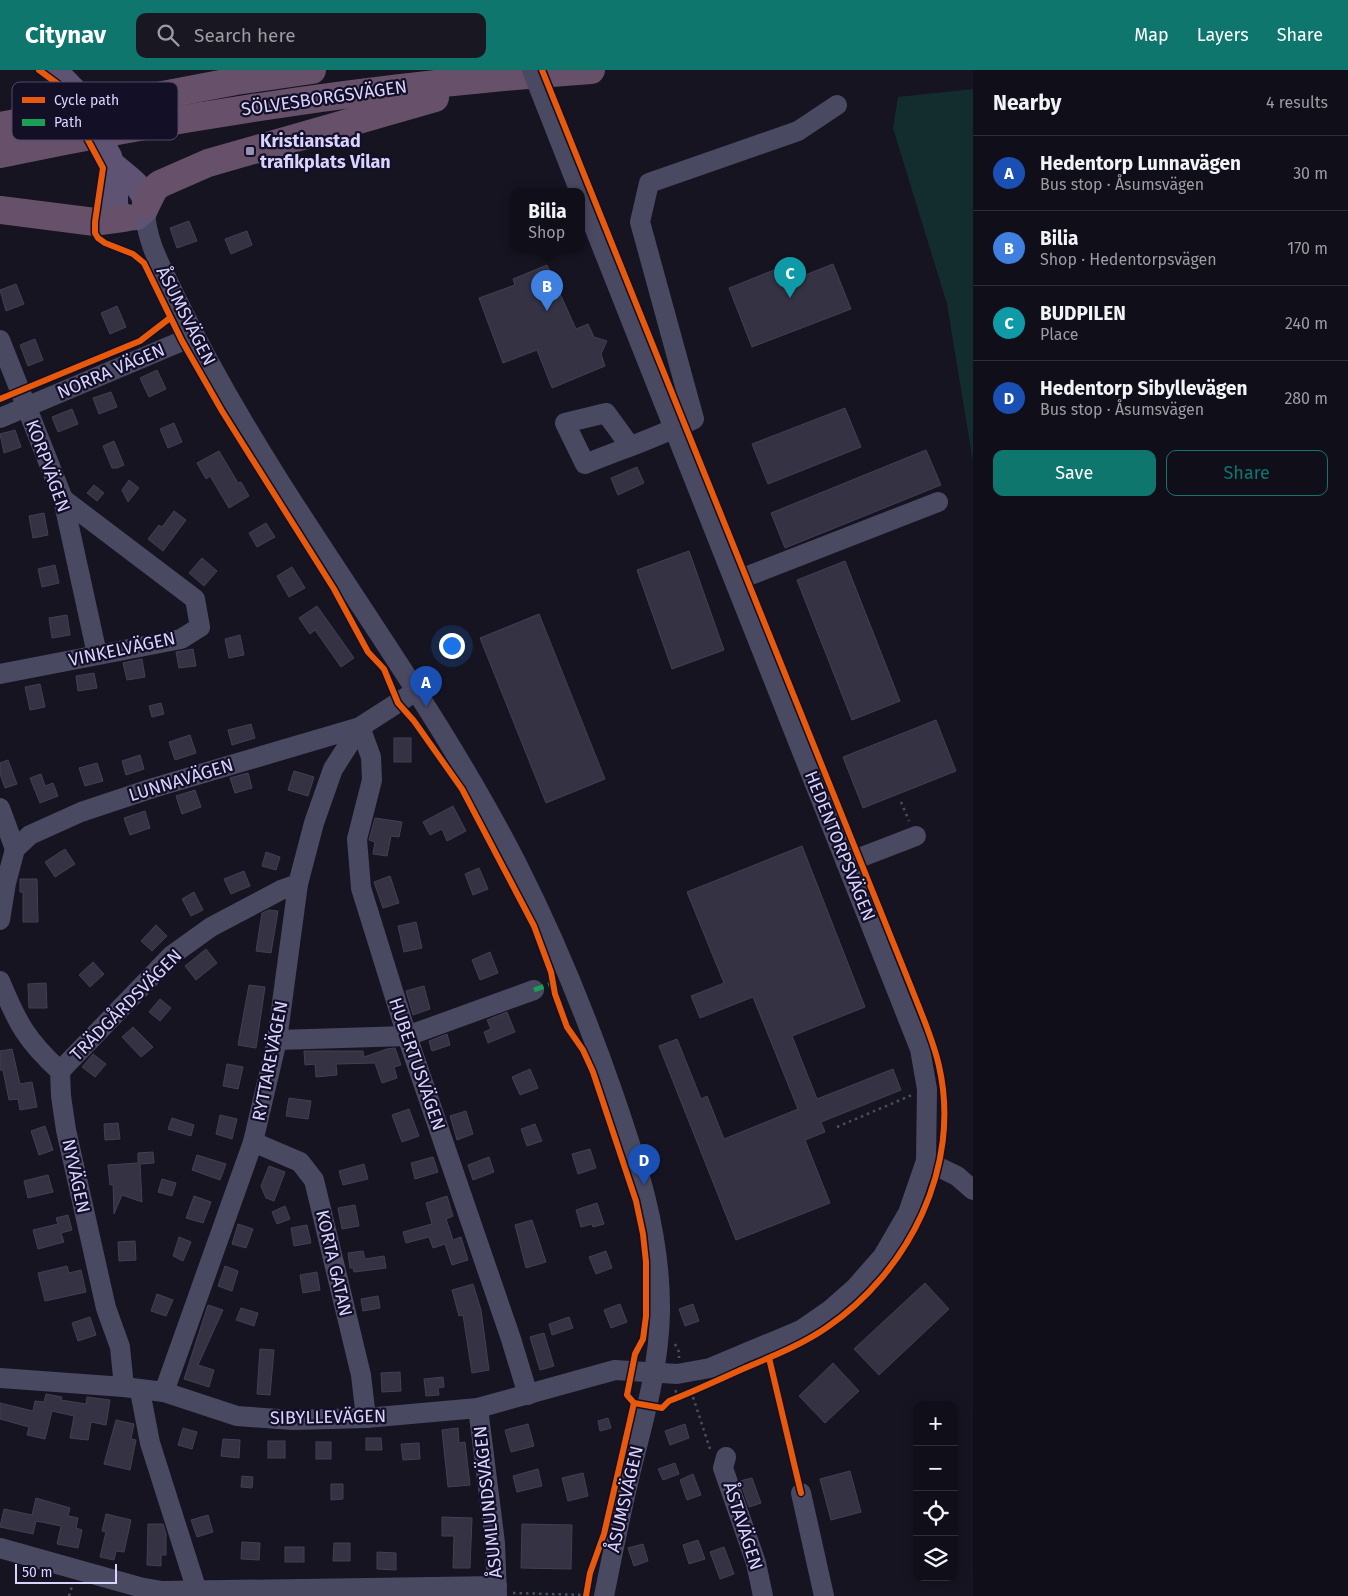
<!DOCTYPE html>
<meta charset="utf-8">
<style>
:root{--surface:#100f19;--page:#191822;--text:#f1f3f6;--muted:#9c9ca2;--line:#302f38;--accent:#0f766e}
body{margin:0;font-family:"Fira Sans",sans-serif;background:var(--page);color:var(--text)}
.controls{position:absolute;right:15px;bottom:15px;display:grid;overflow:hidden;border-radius:10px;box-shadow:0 2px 12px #0003}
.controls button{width:45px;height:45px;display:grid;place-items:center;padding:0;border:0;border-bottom:1px solid var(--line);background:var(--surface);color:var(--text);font:25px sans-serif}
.scale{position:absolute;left:15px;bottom:12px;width:102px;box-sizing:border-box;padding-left:5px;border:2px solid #d9d4ff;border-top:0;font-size:14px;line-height:18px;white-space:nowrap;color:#d9d4ff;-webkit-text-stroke:4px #130f26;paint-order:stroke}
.you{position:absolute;left:451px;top:575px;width:18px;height:18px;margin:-12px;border:4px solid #fff;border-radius:50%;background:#1a73e8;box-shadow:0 0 0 8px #1a73e833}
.badge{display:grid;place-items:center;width:32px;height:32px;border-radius:50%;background:var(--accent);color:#fff;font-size:16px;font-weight:700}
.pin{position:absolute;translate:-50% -41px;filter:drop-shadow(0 1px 2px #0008)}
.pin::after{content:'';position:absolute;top:26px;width:18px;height:15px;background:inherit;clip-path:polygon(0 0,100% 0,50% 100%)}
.popup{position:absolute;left:510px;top:118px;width:75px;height:65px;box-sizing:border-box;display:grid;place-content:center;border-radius:10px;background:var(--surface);filter:drop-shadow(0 1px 4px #0005);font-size:16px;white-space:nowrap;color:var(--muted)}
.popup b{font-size:19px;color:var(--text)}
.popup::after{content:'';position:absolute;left:50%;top:100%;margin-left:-10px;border:10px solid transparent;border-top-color:var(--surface)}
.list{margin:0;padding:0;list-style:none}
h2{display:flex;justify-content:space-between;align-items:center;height:65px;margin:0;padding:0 20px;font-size:21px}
h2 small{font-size:16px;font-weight:400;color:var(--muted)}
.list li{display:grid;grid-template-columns:32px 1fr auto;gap:15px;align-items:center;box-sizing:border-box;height:75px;padding:0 20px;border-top:1px solid var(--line)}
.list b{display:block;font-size:19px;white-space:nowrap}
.list p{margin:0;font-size:16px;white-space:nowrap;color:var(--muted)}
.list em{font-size:16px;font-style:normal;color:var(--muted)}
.actions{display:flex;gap:10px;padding:15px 20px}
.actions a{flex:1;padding:11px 0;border:1px solid var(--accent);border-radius:10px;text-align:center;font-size:18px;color:var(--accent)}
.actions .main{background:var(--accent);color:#fff}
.icon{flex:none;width:28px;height:28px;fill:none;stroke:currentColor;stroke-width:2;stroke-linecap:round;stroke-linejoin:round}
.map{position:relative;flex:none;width:973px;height:1526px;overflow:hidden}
header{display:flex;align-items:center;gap:30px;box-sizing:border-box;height:70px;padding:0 25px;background:var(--accent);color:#fff}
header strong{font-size:24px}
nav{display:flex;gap:28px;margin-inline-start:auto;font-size:18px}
.search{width:350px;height:45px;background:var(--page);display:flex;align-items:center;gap:12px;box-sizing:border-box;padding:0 18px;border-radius:10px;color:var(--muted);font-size:19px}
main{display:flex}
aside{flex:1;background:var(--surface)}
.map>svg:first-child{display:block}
.green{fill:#132c2d}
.building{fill:#343243;stroke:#433f54}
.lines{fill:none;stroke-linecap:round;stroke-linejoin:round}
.path{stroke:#44505f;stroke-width:2.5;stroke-dasharray:2.5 4;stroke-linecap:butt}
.minor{stroke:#4a4962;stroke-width:20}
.major{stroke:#5e5373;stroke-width:26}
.highway{stroke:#67516a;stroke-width:28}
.minor-bridge{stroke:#4a4962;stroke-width:20}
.major-bridge{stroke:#5e5373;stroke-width:26}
.quiet{stroke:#1a9f57;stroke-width:5;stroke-dasharray:10 5;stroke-linecap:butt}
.cycleway-casing{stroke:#130f26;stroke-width:9}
.cycleway{stroke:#e8590c;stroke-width:6}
.poi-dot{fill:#9591b1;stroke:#130f26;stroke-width:2}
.labels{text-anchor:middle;stroke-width:4.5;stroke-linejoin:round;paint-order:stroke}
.street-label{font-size:18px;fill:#d9d4ff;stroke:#130f26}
.poi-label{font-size:18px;font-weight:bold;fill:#d9d4ff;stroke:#130f26;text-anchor:start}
.key{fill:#130f26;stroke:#4e4a67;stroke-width:1}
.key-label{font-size:14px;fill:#d9d4ff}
</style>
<header>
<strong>Citynav</strong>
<div class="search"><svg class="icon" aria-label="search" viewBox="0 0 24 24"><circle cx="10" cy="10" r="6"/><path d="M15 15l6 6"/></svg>Search here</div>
<nav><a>Map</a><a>Layers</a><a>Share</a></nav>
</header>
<main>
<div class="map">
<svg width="973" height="1526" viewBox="0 0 973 1526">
<rect width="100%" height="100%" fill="#161421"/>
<path class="green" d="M973,19V392L947,234L893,58L898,27Z"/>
<g class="building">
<path d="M189,151L197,171L177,178L170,158Z"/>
<path d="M247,161L252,175L231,184L225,169Z"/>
<path d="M794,192L800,207L833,194L851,239L752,277L729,218Z"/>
<path d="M547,195L576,259L588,254L594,267L607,271L601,284L605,296L552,318L537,280L503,293L479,228L515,215L513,209Z"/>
<path d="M16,214L24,234L6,241L0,220Z"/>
<path d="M117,236L126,257L110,264L101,243Z"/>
<path d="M35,269L43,290L28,296L20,275Z"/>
<path d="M157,300L166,319L149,327L140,308Z"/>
<path d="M111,322L117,337L99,344L93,328Z"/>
<path d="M845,338L861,377L768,414L752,374Z"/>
<path d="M72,339L78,354L58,362L52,347Z"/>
<path d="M174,353L182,372L168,378L160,359Z"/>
<path d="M15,360L21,377L4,383L0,364Z"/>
<path d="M114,371L124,395L117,398H112L103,376Z"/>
<path d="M926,380L941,415L785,478L771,443Z"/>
<path d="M219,381L238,413L241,412L249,426L229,438L210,406L206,409L197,393Z"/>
<path d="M637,397L644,413L618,425L611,408Z"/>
<path d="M129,410L139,418L128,432L122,420Z"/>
<path d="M94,415L104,423L97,431L87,423Z"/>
<path d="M174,441L186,450L163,481L148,469L159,455L162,457Z"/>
<path d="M44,443L48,465L33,468L29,446Z"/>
<path d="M266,453L275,467L257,477L249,463Z"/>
<path d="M689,481L724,580L672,599L637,500Z"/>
<path d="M202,488L217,501L204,516L189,503Z"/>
<path d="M845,491L900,631L852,650L797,510Z"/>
<path d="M55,495L59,513L42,517L38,499Z"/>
<path d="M292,497L305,518L289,527L277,506Z"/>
<path d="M317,536L354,588L341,597L315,560L310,564L299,548Z"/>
<path d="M539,544L605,709L546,733L480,568Z"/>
<path d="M67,545L70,565L52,568L49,548Z"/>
<path d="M240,565L244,585L229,588L225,569Z"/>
<path d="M193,579L196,596L179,598L176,582Z"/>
<path d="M142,589L145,607L127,610L123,593Z"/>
<path d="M94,603L97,618L78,621L76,606Z"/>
<path d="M40,614L45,637L30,640L25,617Z"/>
<path d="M161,633L164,644L152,647L149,636Z"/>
<path d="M936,650L956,701L863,738L843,687Z"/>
<path d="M251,654L255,668L232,675L228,660Z"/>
<path d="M190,665L196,683L175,690L169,672Z"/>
<rect x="394" y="668" width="17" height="24"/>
<path d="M140,685L144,699L126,705L122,691Z"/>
<path d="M8,690L17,714L5,718L0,704V693Z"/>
<path d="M97,693L103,711L85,716L79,698Z"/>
<path d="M294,701L314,707L308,726L288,720Z"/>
<path d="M248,703L252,718L235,723L230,708Z"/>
<path d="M41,704L45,716L53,713L58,726L40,733L30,708Z"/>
<path d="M195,720L201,737L182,744L176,726Z"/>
<path d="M453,736L466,761L447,771L442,759L430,765L423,752Z"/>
<path d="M145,741L150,758L130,765L124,748Z"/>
<path d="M375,748L402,752L399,767L391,766L387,786L373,784L375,772L369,770Z"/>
<path d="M802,776L865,937L792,966L817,1029L893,999L901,1020L821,1052L825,1062L805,1070L830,1133L736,1170L659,976L677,969L701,1029L707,1026L724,1069L798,1039L753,927L700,948L691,926L724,913L687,822Z"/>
<path d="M65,779L75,794L55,807L45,792Z"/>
<path d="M266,782L280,787L276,800L262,796Z"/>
<path d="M479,798L488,819L473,825L465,804Z"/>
<path d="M244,801L250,816L231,824L224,809Z"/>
<path d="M390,806L399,833L383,838L374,812Z"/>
<path d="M20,809H37L38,852H23V822H20Z"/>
<path d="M194,822L203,840L191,846L182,829Z"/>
<path d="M269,840L278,841L271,883L256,881L262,843Z"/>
<path d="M416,852L422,878L404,882L398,856Z"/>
<path d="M156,855L167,866L152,881L141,871Z"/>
<path d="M206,879L217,893L196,910L185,896Z"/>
<path d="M490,882L498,903L480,910L472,890Z"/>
<path d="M93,892L104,904L90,917L79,905Z"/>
<path d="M46,913L47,938H29L28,914Z"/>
<path d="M249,915L265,917L256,978L238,975Z"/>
<path d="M424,916L430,939L413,945L406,921Z"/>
<path d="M160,929L171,938L160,951L149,942Z"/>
<path d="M507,942L515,962L488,973L484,962L491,959L487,950Z"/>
<path d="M133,957L153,977L141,987L122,967Z"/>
<path d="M447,964L450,975L432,981L429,971Z"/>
<path d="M395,978L401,995L394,997L397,1008L382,1013L375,993L336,994L337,1005L316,1007L315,994L305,995L304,981H363L364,987L387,979Z"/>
<path d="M12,979L20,1014L32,1012L37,1037L20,1040L18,1029L9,1030L3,1000H0V981Z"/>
<path d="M93,984L106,994L95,1007L82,997Z"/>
<path d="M227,994L243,997L238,1019L223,1016Z"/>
<path d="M530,999L538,1018L520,1025L512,1007Z"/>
<path d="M289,1028L311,1031L308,1049L286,1046Z"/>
<path d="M409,1039L419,1066L402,1072L392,1045Z"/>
<path d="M466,1041L473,1064L457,1070L450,1046Z"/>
<path d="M220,1045L237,1049L232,1069L216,1064Z"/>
<path d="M172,1048L194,1055L191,1066L168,1059Z"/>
<path d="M118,1053L120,1069L105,1070L104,1054Z"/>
<path d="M535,1054L542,1071L527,1076L521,1059Z"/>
<path d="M45,1056L53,1080L39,1085L31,1061Z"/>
<path d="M590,1079L596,1098L578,1104L572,1084Z"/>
<path d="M153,1082L154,1093L140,1094L142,1132L122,1125L114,1144L113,1114L110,1115L108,1095L138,1093V1083Z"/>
<path d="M197,1085L226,1094L220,1110L192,1100Z"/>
<path d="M433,1087L438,1102L415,1109L411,1093Z"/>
<path d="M489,1087L494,1102L473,1110L468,1095Z"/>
<path d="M364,1094L368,1109L343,1115L339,1101Z"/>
<path d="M269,1096L285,1102L274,1131L266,1128L261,1116Z"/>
<path d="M48,1105L53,1122L28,1128L24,1111Z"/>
<path d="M162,1109L176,1113L172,1126L158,1122Z"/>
<path d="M194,1126L211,1132L203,1153L186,1148Z"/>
<path d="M447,1126L453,1146L446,1149L453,1170L461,1167L468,1190L452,1195L445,1174L433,1178L429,1167L406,1173L403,1162L432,1154L426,1133Z"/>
<path d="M597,1133L604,1154L593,1157L592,1154L581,1157L576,1140Z"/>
<path d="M355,1135L359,1156L342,1159L338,1138Z"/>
<path d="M285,1136L290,1149L277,1154L272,1142Z"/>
<path d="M68,1145L72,1160L61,1163L64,1172L38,1179L33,1160L58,1154L56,1148Z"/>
<path d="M532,1150L546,1192L526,1198L515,1155Z"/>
<path d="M238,1154L253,1159L246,1178L232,1174Z"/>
<path d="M307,1155L311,1173L294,1176L291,1158Z"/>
<path d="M179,1167L191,1172L183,1191L173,1186Z"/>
<path d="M135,1171L136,1190L119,1191L118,1172Z"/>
<path d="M363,1181L365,1189L384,1186L386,1198L354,1202L353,1198H350L348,1183Z"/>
<path d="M606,1181L612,1198L596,1204L589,1187Z"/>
<path d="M67,1196L69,1203L81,1200L86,1222L45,1231L38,1203Z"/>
<path d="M225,1196L238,1201L232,1221L218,1216Z"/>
<path d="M317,1202L320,1220L303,1223L300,1205Z"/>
<path d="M925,1213L949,1239L879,1305L854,1279Z"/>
<path d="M473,1214L481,1240L489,1300L472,1303L463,1245L459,1246L452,1220Z"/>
<path d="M157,1224L173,1230L166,1246L151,1241Z"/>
<path d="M378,1226L380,1238L363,1241L361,1229Z"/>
<path d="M620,1234L627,1252L611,1258L604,1240Z"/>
<path d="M693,1234L699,1251L685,1256L679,1239Z"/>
<path d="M208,1235L223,1240L198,1295L214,1300L209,1317L184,1309Z"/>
<path d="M241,1238L258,1243L254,1256L236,1250Z"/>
<path d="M90,1247L96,1265L78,1271L72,1253Z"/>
<path d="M569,1247L573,1258L552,1265L549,1254Z"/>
<path d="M544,1263L554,1296L540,1300L530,1267Z"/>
<path d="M260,1279L274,1280L270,1325L257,1324Z"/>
<path d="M833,1293L859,1321L825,1353L799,1326Z"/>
<path d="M400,1302L401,1321L382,1322L381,1303Z"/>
<path d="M443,1307L444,1317L438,1318L439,1325L426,1326L424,1309Z"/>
<path d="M46,1324L62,1327L61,1330L86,1334L87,1327L110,1330L106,1355L91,1352L88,1370L70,1368L74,1346L52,1341L45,1369L27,1365L29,1357L0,1349V1333L33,1341L35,1331L44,1332Z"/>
<path d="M608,1348L611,1358L600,1361L598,1351Z"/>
<path d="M116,1350L134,1354L131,1369L136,1370L130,1400L104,1394Z"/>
<path d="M528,1354L534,1376L511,1382L505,1360Z"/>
<path d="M685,1354L689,1368L670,1375L665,1361Z"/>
<path d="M183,1358L197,1362L192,1379L178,1375Z"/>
<path d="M458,1358L459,1373L465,1372L470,1415L448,1417L442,1360Z"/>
<path d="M366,1368H381L382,1380H366Z"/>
<path d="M223,1369L240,1370L239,1388L221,1386Z"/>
<rect x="268" y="1371" width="17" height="17"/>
<rect x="316" y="1372" width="15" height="17"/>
<path d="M419,1373L420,1389L403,1390L401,1374Z"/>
<path d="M675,1393L679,1404L663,1410L658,1399Z"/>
<path d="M538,1399L542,1416L517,1422L513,1406Z"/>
<path d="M850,1401L861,1442L831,1450L820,1409Z"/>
<path d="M583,1403L588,1426L568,1431L562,1408Z"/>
<path d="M693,1404L701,1425L687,1430L680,1410Z"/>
<path d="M242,1406L253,1407L252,1418L241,1417Z"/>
<path d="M752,1408L761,1433L749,1437L740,1411Z"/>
<path d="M331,1414H343V1429L331,1430Z"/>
<path d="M36,1428L70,1438L68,1446L78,1448L76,1458L82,1460L78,1478L57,1474L61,1456L36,1451L33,1464L0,1457L4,1439L32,1445Z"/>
<path d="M106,1444L131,1450L124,1482L116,1481L114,1490L100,1487L106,1462L102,1461Z"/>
<path d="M208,1445L213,1462L197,1467L191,1450Z"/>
<path d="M442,1447L472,1448L470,1498H453L454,1466H442Z"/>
<path d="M148,1454H163L166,1464V1485H161V1496L147,1495Z"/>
<path d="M522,1454L572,1455L571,1499L521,1498Z"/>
<path d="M698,1470L705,1489L689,1494L683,1475Z"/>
<path d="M242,1472L260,1473L259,1490L241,1489Z"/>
<path d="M334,1473H350V1491H333Z"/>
<path d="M643,1474L648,1491L634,1496L628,1478Z"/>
<rect x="285" y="1477" width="19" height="15"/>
<path d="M724,1477L734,1504L720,1509L710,1482Z"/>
<path d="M377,1482L396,1483V1500L377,1499Z"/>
</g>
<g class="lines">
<g class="path">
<path d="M901,732L909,751"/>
<path d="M837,1057L912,1025"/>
<path d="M675,1274L679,1282V1288"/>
<path d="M691,1321L711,1382"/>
<path d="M675,1329L676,1320"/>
<path d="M513,1523L586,1525"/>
<path d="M69,1526L72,1516"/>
</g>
<g class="minor">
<path d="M145,140C146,172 162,198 175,226C206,290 242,352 280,412C360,538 449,661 517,794C554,867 585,943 612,1020C637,1092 661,1164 660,1242C659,1294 646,1342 633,1392C622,1436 613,1481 604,1526"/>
<path d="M0,270L63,429L97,584"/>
<path d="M0,348L194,266"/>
<path d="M630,376L606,343L565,353L585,394C622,379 659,367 694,349L640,152L649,113L798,61L837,35"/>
<path d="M735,511L938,432"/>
<path d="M0,604L181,569L200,557L195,529L63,429"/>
<path d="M360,657L371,687L372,710L357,769L361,818L407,966L511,1269L528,1325"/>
<path d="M0,738L15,779"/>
<path d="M846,793L916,766"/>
<path d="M0,850L6,813L15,779L30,765L81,742L153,718L360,657L416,621"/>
<path d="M0,911C17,952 26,970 60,1001L61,1026L66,1060L106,1238L120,1277L124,1317"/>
<path d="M277,970L407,966L534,920"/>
<path d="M60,1001L172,885L211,857L281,820L298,814"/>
<path d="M253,1072L300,1092L314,1110L361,1305L366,1348"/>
<path d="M926,1091L957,1106L973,1120"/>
<path d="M0,1308L124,1317L164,1322L237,1346L293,1350L366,1348L478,1338L615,1300L677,1304L710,1298L801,1260L830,1240L855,1218L883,1186L908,1143L926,1091L927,1019L920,979L581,124"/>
<path d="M140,1321L150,1373L197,1521"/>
<path d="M164,1322L253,1072L277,970L298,814L314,753L333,699L360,657"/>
<path d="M478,1338L495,1473L497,1526"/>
<path d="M726,1387L723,1398L756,1493L763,1526"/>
<path d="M801,1423L824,1526"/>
<path d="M0,1478L139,1517L162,1521L497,1516"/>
</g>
<g class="major">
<path d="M54,0L73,20"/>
<path d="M109,87L115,111V139L124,148L137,147L145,140C150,119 125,107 112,94"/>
</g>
<g class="highway">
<path d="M0,56L236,11L312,0"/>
<path d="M0,84C195,43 392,14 591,0"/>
<path d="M146,135L154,119L160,114L208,93L435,28"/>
<path d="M0,140L95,152L124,148"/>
</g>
<path class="minor-bridge" d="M532,0L580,122"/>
<path class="major-bridge" d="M73,20L109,87"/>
<path class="quiet" d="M534,920L554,913"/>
<defs>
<g id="cycleway">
<path d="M39,0L58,14L103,98L95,152V163L98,168L105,173L133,184L144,193L182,271L222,341L334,519L368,582L384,599L398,633L414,651L462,719L534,856L551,902L555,924L567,957L583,980L593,1002L636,1131L643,1164L646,1192V1246L643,1269L635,1284L627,1325L634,1333L662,1338L669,1331C695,1321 720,1309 745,1298C773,1286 801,1275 826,1258C909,1202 962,1096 939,996C933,969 921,943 911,917L542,0"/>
<path d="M0,329L140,271L170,248"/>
<path d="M769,1288L801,1423"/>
<path d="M586,1526L590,1503L604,1464L634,1333"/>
</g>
</defs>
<use href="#cycleway" class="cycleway-casing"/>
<use href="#cycleway" class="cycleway"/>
</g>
<rect class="poi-dot" x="245" y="76" width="10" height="10" rx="2.5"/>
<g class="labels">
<g class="street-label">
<text transform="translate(324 28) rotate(-8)" y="6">SÖLVESBORGSVÄGEN</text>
<text transform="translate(186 246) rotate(63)" y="6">ÅSUMSVÄGEN</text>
<text transform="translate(111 301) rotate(-23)" y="6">NORRA VÄGEN</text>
<text transform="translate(48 396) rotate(70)" y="6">KORPVÄGEN</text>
<text transform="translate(122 579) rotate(-12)" y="6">VINKELVÄGEN</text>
<text transform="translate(181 710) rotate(-17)" y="6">LUNNAVÄGEN</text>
<text transform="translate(840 776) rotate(68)" y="6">HEDENTORPSVÄGEN</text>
<text transform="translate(126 935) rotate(-45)" y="6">TRÄDGÅRDSVÄGEN</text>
<text transform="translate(270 991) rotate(-79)" y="6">RYTTAREVÄGEN</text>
<text transform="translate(417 994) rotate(71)" y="6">HUBERTUSVÄGEN</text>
<text transform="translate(76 1106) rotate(78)" y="6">NYVÄGEN</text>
<text transform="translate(334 1193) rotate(77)" y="6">KORTA GATAN</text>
<text transform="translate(328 1347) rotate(-1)" y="6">SIBYLLEVÄGEN</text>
<text transform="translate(625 1429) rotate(-77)" y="6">ÅSUMSVÄGEN</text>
<text transform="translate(488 1432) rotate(-96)" y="6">ÅSUMLUNDSVÄGEN</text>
<text transform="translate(743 1456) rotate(72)" y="6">ÅSTAVÄGEN</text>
</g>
<g class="poi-label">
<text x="260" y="77">Kristianstad<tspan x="260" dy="21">trafikplats Vilan</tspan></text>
</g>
</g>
<rect x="12" y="12" width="166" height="58" rx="8" class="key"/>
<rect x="22" y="27" width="23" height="6" fill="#e8590c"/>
<rect x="22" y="49" width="23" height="7" fill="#1a9f57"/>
<g class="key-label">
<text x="54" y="35">Cycle path</text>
<text x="54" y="57">Path</text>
</g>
</svg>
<div class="controls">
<button>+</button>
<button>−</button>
<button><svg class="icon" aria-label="locate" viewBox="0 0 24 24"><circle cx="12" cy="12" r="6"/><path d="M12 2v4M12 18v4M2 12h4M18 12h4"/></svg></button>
<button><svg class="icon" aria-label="layers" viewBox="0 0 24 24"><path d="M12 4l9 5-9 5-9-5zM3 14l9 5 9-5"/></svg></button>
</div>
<div class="scale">50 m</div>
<div class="you"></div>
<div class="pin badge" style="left:426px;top:637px;background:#1a4fb4">A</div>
<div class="pin badge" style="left:547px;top:241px;background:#3f7fe0">B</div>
<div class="popup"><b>Bilia</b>Shop</div>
<div class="pin badge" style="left:790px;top:228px;background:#0f9aa8">C</div>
<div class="pin badge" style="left:644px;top:1115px;background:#1a4fb4">D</div>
</div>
<aside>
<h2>Nearby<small>4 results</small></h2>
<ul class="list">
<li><span class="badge" style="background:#1a4fb4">A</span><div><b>Hedentorp Lunnavägen</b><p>Bus stop · Åsumsvägen</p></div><em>30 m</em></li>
<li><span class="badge" style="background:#3f7fe0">B</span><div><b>Bilia</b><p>Shop · Hedentorpsvägen</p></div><em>170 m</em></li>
<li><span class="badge" style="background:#0f9aa8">C</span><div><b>BUDPILEN</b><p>Place</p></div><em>240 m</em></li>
<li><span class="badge" style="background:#1a4fb4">D</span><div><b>Hedentorp Sibyllevägen</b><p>Bus stop · Åsumsvägen</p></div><em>280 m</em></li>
</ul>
<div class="actions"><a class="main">Save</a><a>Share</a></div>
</aside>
</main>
